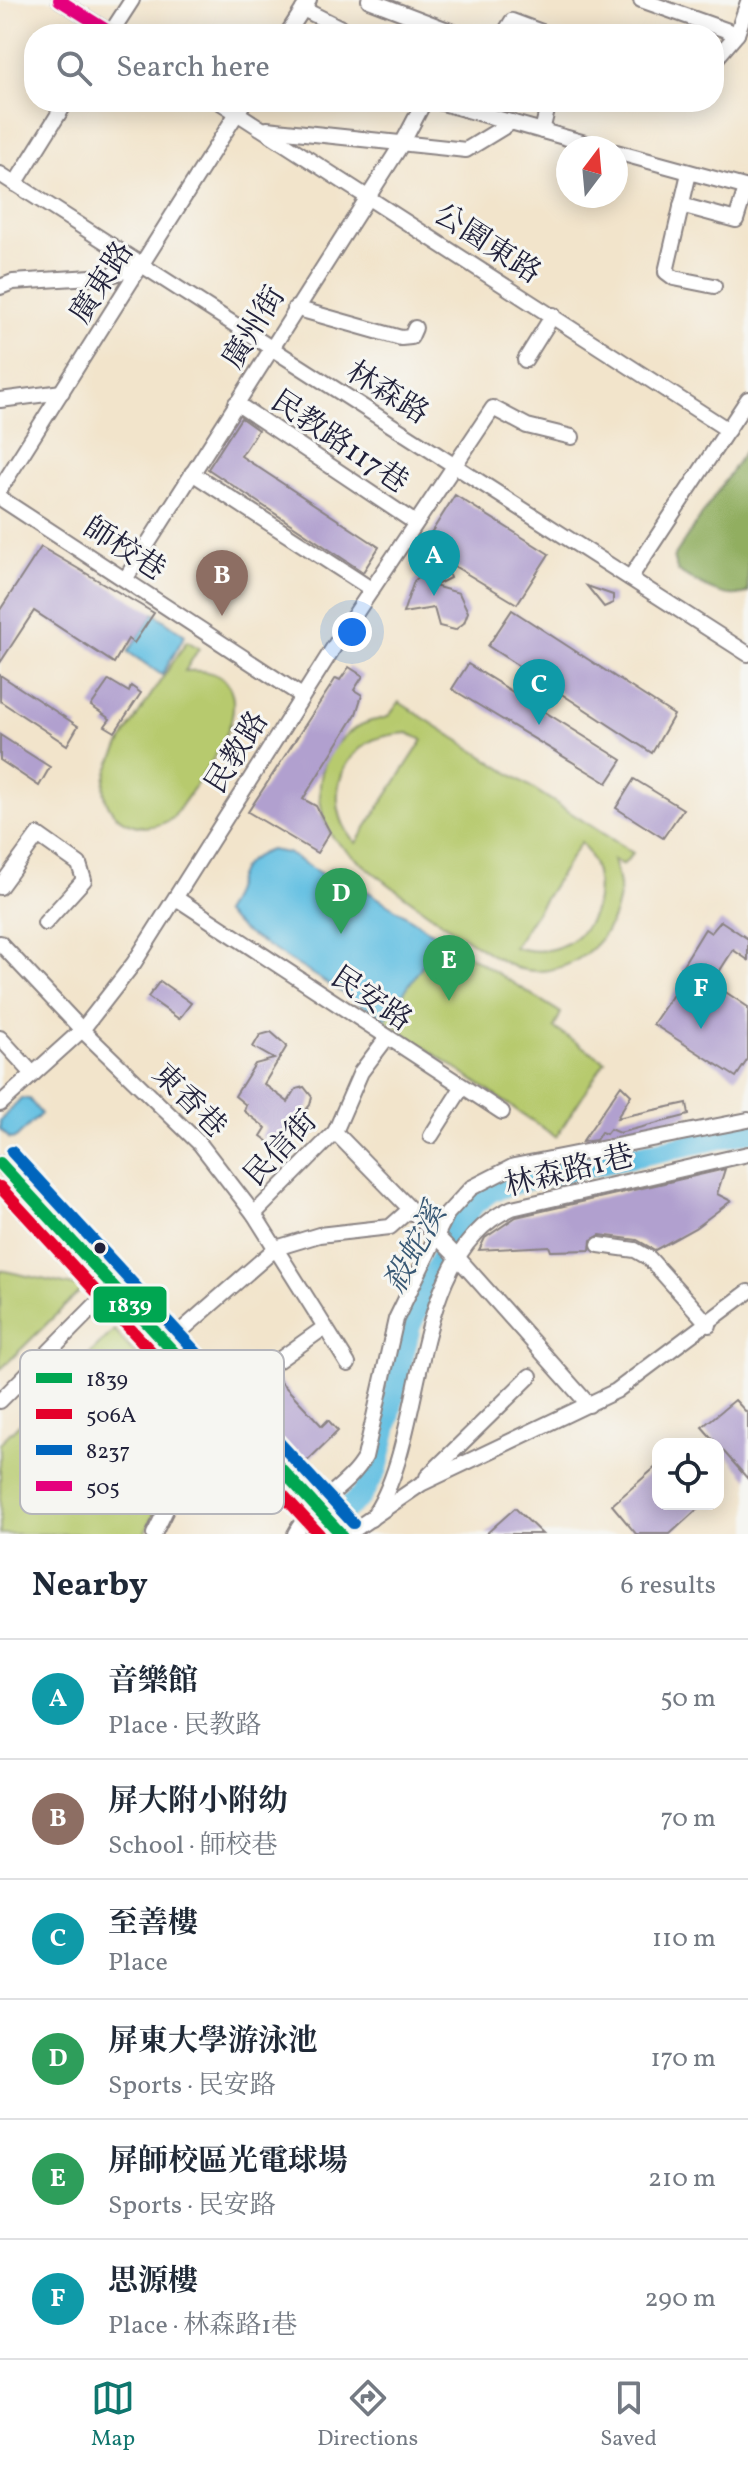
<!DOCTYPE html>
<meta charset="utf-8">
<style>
:root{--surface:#fff;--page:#f6f6f7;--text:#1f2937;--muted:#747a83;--line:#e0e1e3;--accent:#0f766e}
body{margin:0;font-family:Vollkorn,"Noto Serif TC",serif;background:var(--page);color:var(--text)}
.controls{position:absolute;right:24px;bottom:24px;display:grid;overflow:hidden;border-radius:16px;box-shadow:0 4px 20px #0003}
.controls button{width:72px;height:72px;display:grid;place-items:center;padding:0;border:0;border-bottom:2px solid var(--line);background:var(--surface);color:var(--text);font:40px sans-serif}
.compass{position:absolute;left:556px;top:136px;width:72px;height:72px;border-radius:50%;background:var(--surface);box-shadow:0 4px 20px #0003;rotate:16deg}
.you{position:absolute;left:352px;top:632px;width:28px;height:28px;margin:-20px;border:6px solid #fff;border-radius:50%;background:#1a73e8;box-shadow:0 0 0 12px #1a73e833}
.badge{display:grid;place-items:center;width:52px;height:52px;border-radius:50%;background:var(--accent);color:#fff;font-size:26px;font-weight:700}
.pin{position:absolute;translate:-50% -66px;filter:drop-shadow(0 2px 4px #0008)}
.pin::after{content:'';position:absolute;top:42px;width:28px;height:24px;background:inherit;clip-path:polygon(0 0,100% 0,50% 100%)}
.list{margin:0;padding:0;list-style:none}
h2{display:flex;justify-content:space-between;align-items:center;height:104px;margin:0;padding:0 32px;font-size:34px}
h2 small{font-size:26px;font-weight:400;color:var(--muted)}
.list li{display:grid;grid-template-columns:52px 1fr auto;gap:24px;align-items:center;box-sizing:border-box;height:120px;padding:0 32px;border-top:2px solid var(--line)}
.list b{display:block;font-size:30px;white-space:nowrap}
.list p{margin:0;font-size:26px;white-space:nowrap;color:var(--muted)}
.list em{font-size:26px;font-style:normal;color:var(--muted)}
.icon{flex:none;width:44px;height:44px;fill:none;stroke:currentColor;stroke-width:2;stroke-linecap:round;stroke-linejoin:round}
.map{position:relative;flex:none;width:748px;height:1534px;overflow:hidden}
.search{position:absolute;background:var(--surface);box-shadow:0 4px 20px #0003;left:24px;right:24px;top:24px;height:88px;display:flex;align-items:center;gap:20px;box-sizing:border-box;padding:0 28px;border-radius:32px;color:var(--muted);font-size:30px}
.sheet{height:824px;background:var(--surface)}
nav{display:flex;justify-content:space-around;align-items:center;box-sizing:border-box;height:112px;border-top:2px solid var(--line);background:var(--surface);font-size:22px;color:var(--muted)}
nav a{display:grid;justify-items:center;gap:4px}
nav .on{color:var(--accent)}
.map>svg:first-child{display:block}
.green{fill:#b7ca6e;stroke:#6c7654;stroke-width:2;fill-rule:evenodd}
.forest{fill:#91ae61;stroke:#5a684e;stroke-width:2}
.water{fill:#64c0e2;stroke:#43718e;stroke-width:2}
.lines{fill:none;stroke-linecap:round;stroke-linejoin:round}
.river{stroke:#64c0e2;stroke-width:22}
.building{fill:#b1a0cf}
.minor-casing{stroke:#8a8383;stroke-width:18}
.minor{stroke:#fff;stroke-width:14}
.bus-1-casing{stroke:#f6f6f2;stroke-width:18}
.bus-2-casing{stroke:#f6f6f2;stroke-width:18}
.bus-3-casing{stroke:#f6f6f2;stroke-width:18}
.bus-4-casing{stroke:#f6f6f2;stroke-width:18}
.bus-1{stroke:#00a651;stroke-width:12}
.bus-2{stroke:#e4002b;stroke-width:12}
.bus-3{stroke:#0065bd;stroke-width:12}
.bus-4{stroke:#e5007d;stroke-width:12}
.bus-dot{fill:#22223b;stroke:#f6f6f2;stroke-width:3}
.labels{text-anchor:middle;stroke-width:6;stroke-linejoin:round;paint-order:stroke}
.street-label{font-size:30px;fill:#22223b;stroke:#f6f6f2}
.water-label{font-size:32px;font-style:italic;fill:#395975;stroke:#f6f6f2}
.key{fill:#f6f6f2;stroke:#b6b6bb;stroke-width:2}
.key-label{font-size:22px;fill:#22223b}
.line-badge{stroke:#f6f6f2;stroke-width:3}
.badge-label{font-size:22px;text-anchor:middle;font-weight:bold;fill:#fff}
</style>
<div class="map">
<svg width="748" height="1534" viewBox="0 0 748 1534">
<rect width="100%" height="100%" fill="#f6f6f2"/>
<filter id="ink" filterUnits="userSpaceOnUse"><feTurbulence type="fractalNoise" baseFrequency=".0125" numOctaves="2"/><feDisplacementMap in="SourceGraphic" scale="16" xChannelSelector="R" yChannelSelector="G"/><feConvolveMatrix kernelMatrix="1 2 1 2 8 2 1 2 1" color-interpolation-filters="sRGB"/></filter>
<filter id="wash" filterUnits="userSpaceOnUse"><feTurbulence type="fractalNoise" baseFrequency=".006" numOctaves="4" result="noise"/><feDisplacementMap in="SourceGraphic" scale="32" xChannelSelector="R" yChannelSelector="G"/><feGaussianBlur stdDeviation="1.8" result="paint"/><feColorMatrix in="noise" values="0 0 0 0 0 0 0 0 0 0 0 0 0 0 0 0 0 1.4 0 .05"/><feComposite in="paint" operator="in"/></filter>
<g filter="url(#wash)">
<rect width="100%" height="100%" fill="#f2e4cb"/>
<g class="green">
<path d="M187,641L199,648L185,671C200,670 221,671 229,686C249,725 194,785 173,818C159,827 142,830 126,822C110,815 102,798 105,781C111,748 167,673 187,641Z"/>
<path d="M399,702L633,853L623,865L613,860C616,871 621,885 619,895C613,942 569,980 520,969C496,964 346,857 332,836C320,817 316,788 324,766C331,746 351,727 371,721C376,720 384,719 388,716C392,713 396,706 399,702ZM408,733L423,740L356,843C327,812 333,763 371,741C382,735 397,734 408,733ZM581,842C622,894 583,968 514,947Z"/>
<path d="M441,938L561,1013L554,1028L605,1061L556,1137L385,1020Z"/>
<path d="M0,1270L83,1288L0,1370Z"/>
<path d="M114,1330L196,1423L145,1534H0V1443Z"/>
</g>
<path class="forest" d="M748,446V592C726,603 698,583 678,571L673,558Z"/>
<g class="water">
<path d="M154,613L185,635L162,675L128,652Z"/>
<path d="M270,850L287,853L325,876L331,868L441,938L385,1020L242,930L223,913C243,884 228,865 270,850Z"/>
<path d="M21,1098L29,1099L41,1114L16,1138L10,1139L0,1129V1121Z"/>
</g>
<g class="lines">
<path class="river" d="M322,1534L330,1522L361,1496L377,1469L410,1326L447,1244L474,1204L491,1191L522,1181L748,1132"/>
</g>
<g id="blocks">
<g class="building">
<path d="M241,418L258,430L241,456L379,547L363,572L208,469Z"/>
<path d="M455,495L549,554L517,604L444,560L450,578L434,586L459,593L468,612L464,623L455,630L439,626L434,608L403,613L414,581L441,558L422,547Z"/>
<path d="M41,547L154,613L134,643L128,639L114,663L34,611L0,663V610Z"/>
<path d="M587,586L613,595V603L604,607Z"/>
<path d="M512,610L674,715L652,753L488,646Z"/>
<path d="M468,664L622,760L607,783L452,689Z"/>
<path d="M349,667L363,676L354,690L362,695L356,714L303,799L316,806L330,832L317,853L248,812L336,678L340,680Z"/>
<path d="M0,675L78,726L67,745L0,701Z"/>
<path d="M109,680L129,692L131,686L141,693L115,732L105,726L110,719L91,706Z"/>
<path d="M0,735L50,767L39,786L0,760Z"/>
<path d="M634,779L683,809L663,838L616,808Z"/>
<path d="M721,921L748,939V960L733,950L712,983L748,1007V1059L736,1077L653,1024L685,977L681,968L705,929L711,933Z"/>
<path d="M160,981L191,1003L179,1019L148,997Z"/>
<path d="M271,1032L287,1046L264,1084L288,1102L296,1089L304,1087L312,1097L310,1105L276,1147L261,1136L266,1128L244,1111L246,1105L235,1096L255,1064L274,1059L253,1047L260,1035Z"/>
<path d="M621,1085L631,1095L617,1118L687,1103L689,1115L619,1133L610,1129L606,1134L601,1132L596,1140L582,1142Z"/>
<path d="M725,1169L717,1194L731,1201L695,1228L655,1250L637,1240L600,1235L591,1240L590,1250L551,1251L549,1246L479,1250L485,1238L516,1217Z"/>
<path d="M277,1378L322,1426L328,1420L338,1431L302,1466L246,1407Z"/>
<path d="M735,1400L748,1414V1479L702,1427Z"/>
<path d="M658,1465V1504H703L670,1534H636L612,1505Z"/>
<path d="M515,1508L542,1534H486Z"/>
</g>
</g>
</g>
<g filter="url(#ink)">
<use href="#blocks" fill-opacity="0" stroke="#8a8383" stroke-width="2"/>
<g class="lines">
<defs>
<g id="minor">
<path d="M59,0L113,34"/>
<path d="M369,0L458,34"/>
<path d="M641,0L737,34"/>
<path d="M303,9L353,34"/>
<path d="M110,34L132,0"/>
<path d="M287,34L309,0"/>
<path d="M504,34L512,21L547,34"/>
<path d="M714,61L737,34L748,2"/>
<path d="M220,102L728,430"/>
<path d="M439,102L603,148"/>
<path d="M267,129L466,150L512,122"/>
<path d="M542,131L549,102"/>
<path d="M616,152L748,188"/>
<path d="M689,173L666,272L674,278L714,286"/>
<path d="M0,174L748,654"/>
<path d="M15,184L66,102"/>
<path d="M681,205L736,220L746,188"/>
<path d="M0,287L13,282L107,276L143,266"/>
<path d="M295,308L401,338L411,337L415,328"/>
<path d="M525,360L553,315"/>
<path d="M0,400L62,392"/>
<path d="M236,403L414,522"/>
<path d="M192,473L371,589"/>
<path d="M0,489L244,102"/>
<path d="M0,498L302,696"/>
<path d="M126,578L403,142L424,102"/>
<path d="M630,578L748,399"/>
<path d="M0,887L38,835L79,864L84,880L45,923"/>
<path d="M176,898L502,1112"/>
<path d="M0,943L82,1030L200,1144L254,1214L325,1327L276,1362L208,1424L154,1534"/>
<path d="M0,1038L33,1074"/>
<path d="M0,1104L82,1030L134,963L344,631L493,408L527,426L572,437"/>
<path d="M335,1132L459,1259L589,1405"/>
<path d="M431,1136L461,1089"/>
<path d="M0,1163L341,1534"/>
<path d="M254,1214L335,1132L361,1072L386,1039"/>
<path d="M599,1245L635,1250L649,1258L709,1325"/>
<path d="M325,1327L348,1364"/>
<path d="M166,1344L276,1248L319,1235L390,1227L408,1211"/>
<path d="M0,1401L114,1286"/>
<path d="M427,1477L530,1376"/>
<path d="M371,1519C429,1441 406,1253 512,1208L748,1154"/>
<path d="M295,1534C311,1502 348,1488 365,1457L396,1319L447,1214L471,1188L514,1166L748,1120"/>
<path d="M348,1534L421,1484L616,1391L748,1292"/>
</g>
</defs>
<use href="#minor" class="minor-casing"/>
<use href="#minor" class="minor"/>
<defs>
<path id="bus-1" d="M0,1163L341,1534"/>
<path id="bus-2" d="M0,1187L319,1534"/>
<path id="bus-3" d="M12,1152L353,1523"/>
<path id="bus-4" d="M59,0L113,34"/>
</defs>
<use href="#bus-1" class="bus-1-casing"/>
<use href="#bus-2" class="bus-2-casing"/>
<use href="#bus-3" class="bus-3-casing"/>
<use href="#bus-4" class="bus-4-casing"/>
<use href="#bus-1" class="bus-1"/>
<use href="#bus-2" class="bus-2"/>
<use href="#bus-3" class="bus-3"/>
<use href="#bus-4" class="bus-4"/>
</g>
</g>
<circle class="bus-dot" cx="100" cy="1248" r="7"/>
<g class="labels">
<g class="street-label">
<text transform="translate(488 243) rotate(33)" y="10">公園東路</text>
<text transform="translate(101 282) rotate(-57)" y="10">廣東路</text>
<text transform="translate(253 327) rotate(-58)" y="10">廣州街</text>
<text transform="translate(388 392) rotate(32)" y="10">林森路</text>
<text transform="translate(340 441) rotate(34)" y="10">民教路117巷</text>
<text transform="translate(125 548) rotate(33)" y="10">師校巷</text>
<text transform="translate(236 752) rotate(-58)" y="10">民教路</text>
<text transform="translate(372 998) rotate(34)" y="10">民安路</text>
<text transform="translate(190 1100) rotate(45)" y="10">東香巷</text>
<text transform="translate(280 1148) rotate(-47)" y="10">民信街</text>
<text transform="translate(569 1170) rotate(-14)" y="10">林森路1巷</text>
</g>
<g class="water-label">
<text transform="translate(414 1248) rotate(-62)" y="11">殺蛇溪</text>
</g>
</g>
<rect x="20" y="1350" width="264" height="164" rx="12" class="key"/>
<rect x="36" y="1373" width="36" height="10" fill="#00a651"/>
<rect x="36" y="1409" width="36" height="10" fill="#e4002b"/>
<rect x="36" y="1445" width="36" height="10" fill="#0065bd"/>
<rect x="36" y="1481" width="36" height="10" fill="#e5007d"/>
<g class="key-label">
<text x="86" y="1386">1839</text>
<text x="86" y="1422">506A</text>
<text x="86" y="1458">8237</text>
<text x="86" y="1494">505</text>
</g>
<rect class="line-badge" x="92" y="1285" width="76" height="39" rx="8" fill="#00a651"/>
<g class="badge-label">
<text x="130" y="1312">1839</text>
</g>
</svg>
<div class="controls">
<button><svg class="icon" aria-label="locate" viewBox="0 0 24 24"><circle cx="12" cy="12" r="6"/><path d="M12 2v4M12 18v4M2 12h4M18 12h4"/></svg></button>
</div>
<svg class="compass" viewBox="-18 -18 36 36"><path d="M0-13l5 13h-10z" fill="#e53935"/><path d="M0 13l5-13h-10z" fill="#747a83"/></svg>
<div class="you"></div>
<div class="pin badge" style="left:434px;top:596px;background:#0f9aa8">A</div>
<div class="pin badge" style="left:222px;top:616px;background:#8d6e63">B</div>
<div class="pin badge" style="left:539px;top:725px;background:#0f9aa8">C</div>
<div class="pin badge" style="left:341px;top:934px;background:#2e9e5b">D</div>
<div class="pin badge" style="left:449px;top:1001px;background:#2e9e5b">E</div>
<div class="pin badge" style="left:701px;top:1029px;background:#0f9aa8">F</div>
<div class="search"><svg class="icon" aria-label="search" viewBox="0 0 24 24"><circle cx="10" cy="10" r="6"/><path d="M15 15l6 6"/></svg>Search here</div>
</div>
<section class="sheet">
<h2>Nearby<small>6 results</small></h2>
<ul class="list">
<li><span class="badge" style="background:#0f9aa8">A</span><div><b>音樂館</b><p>Place · 民教路</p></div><em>50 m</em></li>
<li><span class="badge" style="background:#8d6e63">B</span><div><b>屏大附小附幼</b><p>School · 師校巷</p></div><em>70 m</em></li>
<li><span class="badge" style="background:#0f9aa8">C</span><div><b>至善樓</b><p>Place</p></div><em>110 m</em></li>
<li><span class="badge" style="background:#2e9e5b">D</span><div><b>屏東大學游泳池</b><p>Sports · 民安路</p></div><em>170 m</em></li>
<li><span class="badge" style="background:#2e9e5b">E</span><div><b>屏師校區光電球場</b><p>Sports · 民安路</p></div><em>210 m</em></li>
<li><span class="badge" style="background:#0f9aa8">F</span><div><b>思源樓</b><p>Place · 林森路1巷</p></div><em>290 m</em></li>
</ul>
</section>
<nav>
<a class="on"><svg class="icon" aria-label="map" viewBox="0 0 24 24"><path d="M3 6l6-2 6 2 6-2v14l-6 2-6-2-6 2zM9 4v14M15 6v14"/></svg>Map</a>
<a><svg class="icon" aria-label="directions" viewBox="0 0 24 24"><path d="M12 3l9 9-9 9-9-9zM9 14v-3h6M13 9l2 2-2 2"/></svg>Directions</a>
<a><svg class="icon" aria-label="saved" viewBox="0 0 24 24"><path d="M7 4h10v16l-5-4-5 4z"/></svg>Saved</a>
</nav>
